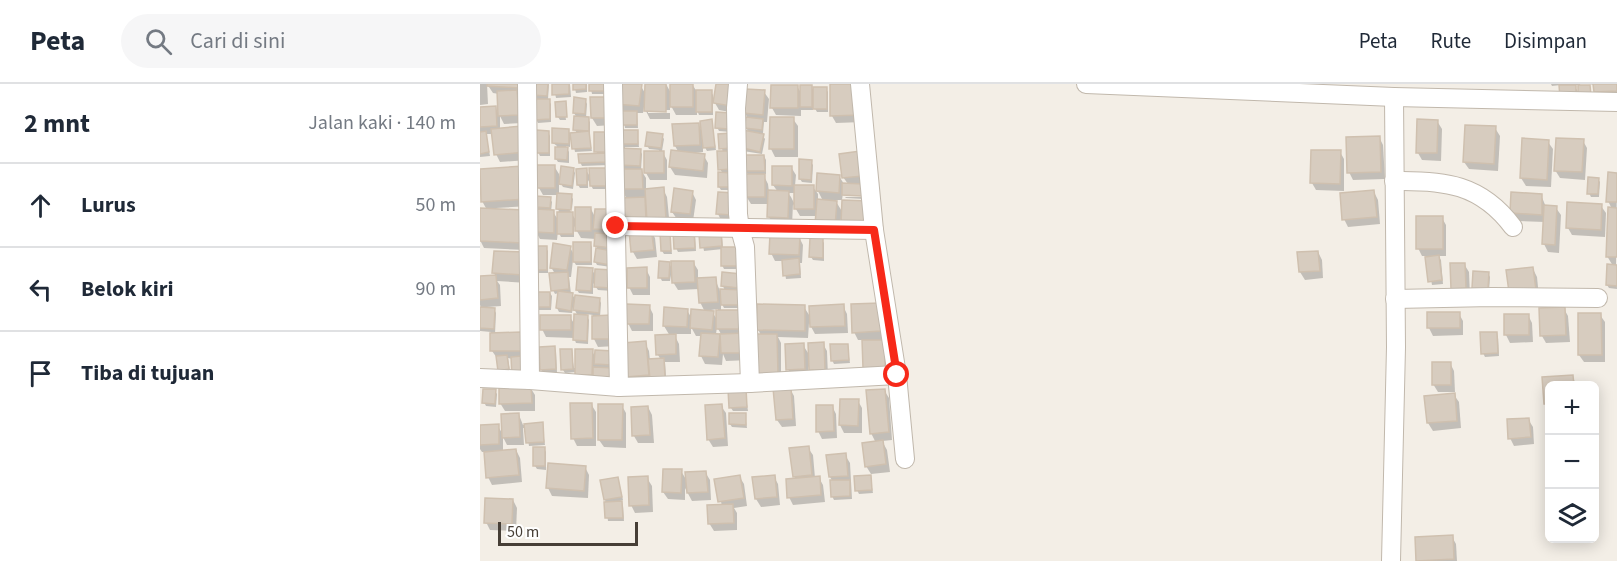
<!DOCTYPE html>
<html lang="id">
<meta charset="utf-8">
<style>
:root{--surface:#fff;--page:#f6f6f7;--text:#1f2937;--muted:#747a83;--line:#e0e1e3}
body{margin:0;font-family:"Source Sans 3",sans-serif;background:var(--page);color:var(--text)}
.controls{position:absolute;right:18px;bottom:18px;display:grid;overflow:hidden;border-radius:9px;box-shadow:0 3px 15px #0003}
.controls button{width:54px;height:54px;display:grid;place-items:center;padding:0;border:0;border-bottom:2px solid var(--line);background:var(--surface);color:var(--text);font:30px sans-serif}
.scale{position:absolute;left:18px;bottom:15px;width:140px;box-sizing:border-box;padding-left:6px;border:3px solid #463e36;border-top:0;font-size:16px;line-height:21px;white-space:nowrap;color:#463e36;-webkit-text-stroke:4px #fff;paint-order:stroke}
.stop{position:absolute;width:18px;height:18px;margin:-14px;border:4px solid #f72919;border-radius:50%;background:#fff}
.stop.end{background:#f72919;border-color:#fff;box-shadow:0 2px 6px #0008}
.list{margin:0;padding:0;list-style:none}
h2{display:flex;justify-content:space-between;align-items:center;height:78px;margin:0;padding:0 24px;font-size:26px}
h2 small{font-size:20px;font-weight:400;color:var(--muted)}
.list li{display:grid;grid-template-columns:39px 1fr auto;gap:18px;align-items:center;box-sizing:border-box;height:84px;padding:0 24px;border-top:2px solid var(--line)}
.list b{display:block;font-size:22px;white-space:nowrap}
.list em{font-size:20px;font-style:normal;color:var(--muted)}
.icon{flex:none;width:33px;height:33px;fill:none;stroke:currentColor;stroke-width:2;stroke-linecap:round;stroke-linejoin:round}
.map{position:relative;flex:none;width:1137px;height:477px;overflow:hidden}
header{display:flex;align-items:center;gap:36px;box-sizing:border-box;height:84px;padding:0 30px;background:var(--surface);border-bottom:2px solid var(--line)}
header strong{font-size:28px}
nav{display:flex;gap:33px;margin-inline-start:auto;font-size:21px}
.search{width:420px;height:54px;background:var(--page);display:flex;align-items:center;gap:15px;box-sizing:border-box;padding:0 21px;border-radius:33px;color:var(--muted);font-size:22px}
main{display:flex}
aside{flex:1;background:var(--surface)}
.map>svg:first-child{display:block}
.shadow{fill:#0003;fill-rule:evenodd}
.building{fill:#d7ccbf;stroke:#cfc0af;stroke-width:1.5}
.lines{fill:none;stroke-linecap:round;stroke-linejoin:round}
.minor-casing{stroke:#c1b8ac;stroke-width:20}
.minor{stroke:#fff;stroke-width:18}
.route{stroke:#f72919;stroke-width:8}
</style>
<header>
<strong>Peta</strong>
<div class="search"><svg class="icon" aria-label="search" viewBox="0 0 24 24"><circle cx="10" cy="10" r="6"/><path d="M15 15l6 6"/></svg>Cari di sini</div>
<nav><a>Peta</a><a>Rute</a><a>Disimpan</a></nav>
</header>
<main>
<aside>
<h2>2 mnt<small>Jalan kaki · 140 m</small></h2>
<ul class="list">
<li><svg class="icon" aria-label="ahead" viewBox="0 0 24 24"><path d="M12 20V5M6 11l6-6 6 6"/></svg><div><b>Lurus</b></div><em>50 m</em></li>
<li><svg class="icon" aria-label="left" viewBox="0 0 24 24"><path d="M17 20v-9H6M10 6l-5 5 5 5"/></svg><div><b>Belok kiri</b></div><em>90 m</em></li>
<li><svg class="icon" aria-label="arrive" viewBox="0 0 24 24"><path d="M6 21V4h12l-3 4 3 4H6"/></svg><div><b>Tiba di tujuan</b></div></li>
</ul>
</aside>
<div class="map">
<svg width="1137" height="477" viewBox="0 0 1137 477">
<rect width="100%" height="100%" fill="#f3eee6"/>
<g class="shadow">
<path d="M0,0H43L42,39L24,40L20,32V46L48,76L20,78L16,70L13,50H6L10,72L0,73V24H15L20,31L19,10L13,9L7,0L8,20L0,21Z"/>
<path d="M55,0H69L68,15L71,20V38L58,39L56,35L57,16L54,11Z"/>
<path d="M73,0H90L91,13L76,14Z"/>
<path d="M94,0H107V8L96,9Z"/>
<path d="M110,0H128V10H112Z"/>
<path d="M147,0L161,2L166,11L186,0L192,11L212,0L217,8H231L233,11V31H219L217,26V31H196L190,20V26H168V29H190V35H170L164,23L163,29H157L158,44H145L142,27L138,19Z"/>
<path d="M238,0L255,29L239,26L235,19Z"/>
<path d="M351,0L383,38L356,39L352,32Z"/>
<path d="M1071,0H1100L1101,3L1109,2L1112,15H1102L1097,7V16L1081,1L1072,2ZM1094,1H1099L1100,11Z"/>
<path d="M1108,0H1137V10L1117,11L1115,1Z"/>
<path d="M317,2L321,9L331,2L332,5H346L348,8V28H337L333,21V26H321V32L296,31L292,24Z"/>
<path d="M284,8L289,15L287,38H284L283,49H281L285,55L282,70L263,67L269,48L266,44L267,33L265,29Z"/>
<path d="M111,15L133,41L117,42L112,34Z"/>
<path d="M105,16L107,20L106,34L110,38V50H108L112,67L95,68L92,52H90V63L86,62L89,68V79L78,78L76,75L77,62L73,59L88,46L90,50H97L95,45L97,34L94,29Z"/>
<path d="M84,20L86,36H80L78,33Z"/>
<path d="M238,30L251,48L239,47L237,43Z"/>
<path d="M313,35L318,42V73H295L291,65Z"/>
<path d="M231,37L236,66L227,67L223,60V68L214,69L224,72L228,79L227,94L195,91L190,83L199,69L195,62L218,40L223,49Z"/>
<path d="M957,37L962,45L961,77L942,76L938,69Z"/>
<path d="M1015,44L1020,52L1018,87L989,85L984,78Z"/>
<path d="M157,47L159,63H145V65L160,66L162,70L161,86L166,94V68H179V66L169,65L167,61L182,52L184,55L182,67L187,76V96H170L166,89V106L183,105L187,113L190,144H169L175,154L177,173L157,175L153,168L147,115L141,105L140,81L144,65L141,60Z"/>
<path d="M68,48L70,52V72H60L58,68Z"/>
<path d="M116,50L132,71L130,81L102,82L100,78L118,71L116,67Z"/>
<path d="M250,50L251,106H241L239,103L243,90L240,85L243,69L239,51Z"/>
<path d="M899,53L903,61L905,95L873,96L869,88Z"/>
<path d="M1103,57L1107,64L1105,96L1080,94L1075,86Z"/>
<path d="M1068,58L1073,65L1071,103L1046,102L1041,94Z"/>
<path d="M860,68L864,75V107L836,106L832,99Z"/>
<path d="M361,71L386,99L363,109L362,116H355L363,129L367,146L360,135L359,150L338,132H320L313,120L312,141L293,140L289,133V120H271L266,112L269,92L266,87L284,72L286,76V90H283L288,100L289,108H298L293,101L311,83L316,91L315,102L333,103L338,110L339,90L359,92L364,100H368L363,93ZM338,107L343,117H338ZM308,109H316L315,121L311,113Z"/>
<path d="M331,78L333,81L332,99L322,98L320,95Z"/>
<path d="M74,82L79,90V111L91,112L93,115L92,125L89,119L86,120L97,138L111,125L115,133L130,127L131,183L117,181L115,177L117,165L116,155L101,154L94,142V153H81L78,147L77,156L60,155L56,148L59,127L56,122L70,115L72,118L71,128H73L79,137L78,111H63L59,104Z"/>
<path d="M43,83L49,122L16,124V126L46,166L4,164L0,156L7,126L2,117L0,86Z"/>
<path d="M93,85L95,89L93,105L83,103L80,98Z"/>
<path d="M106,86L111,94V86L129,105H113L108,96V104H100L98,101Z"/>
<path d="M1137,90L1136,180L1137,205L1129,204L1127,201L1133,182L1127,172L1132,125L1128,117Z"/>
<path d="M1118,95L1120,98L1119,113H1111L1109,109Z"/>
<path d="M212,108L216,116L213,137L197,135L192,128Z"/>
<path d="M894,108L898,116L900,140L868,143L864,135Z"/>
<path d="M239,109L257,139L242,138L238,130Z"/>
<path d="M1061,111L1066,123L1076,124L1081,131L1079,169L1068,168L1064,160L1065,138L1036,137L1032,129Z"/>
<path d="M365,113H383V115L366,114Z"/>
<path d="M1121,122L1126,129L1125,153L1092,151L1088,144Z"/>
<path d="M962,134L966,141V172H958L961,176L963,200L952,201L947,172H942L938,164Z"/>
<path d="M189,150L192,170H184L182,167Z"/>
<path d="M215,151L216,167L198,168L196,164Z"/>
<path d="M221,151L242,152L243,165L260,185H244L242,181L243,165L224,167Z"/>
<path d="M319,153L323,161L322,179H320L321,194L306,195L303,177H295L291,169Z"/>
<path d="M342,156L344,159V177L333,176L331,173Z"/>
<path d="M110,159L112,163V181H96L93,176L91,193H89L91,210L94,213L119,215L121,219L120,233L136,262L118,263L114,255L113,231L106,230L109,236L108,260L96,259L94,254L66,253L62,245L90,233L95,241L98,232L93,223L92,229L79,228L77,224L79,209L75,210L73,206L75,190L71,183L90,163L94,171Z"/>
<path d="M66,164L68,167V189H55Z"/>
<path d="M15,168L44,170L47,199L17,197L20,201L21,222L7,223V225H14L16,229L15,250H40L42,277L28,274L30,288L21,290L17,274L12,267L11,248L0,247V225H2L0,221V194L16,193L14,189Z"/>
<path d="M838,168L842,176L843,194L825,196L820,188Z"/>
<path d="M213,178L218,186V196L235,195L240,207H245L243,202L260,191L264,224H244L241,218V228H264L270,276L246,277L243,270L242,281L225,280L221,272L222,252H216L211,243V250H194L199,260L200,278H185L186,292L172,293L152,300L148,292L165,259L169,267L170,277L181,276L178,271L190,252L184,242L207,226L212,235L225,228L220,218L219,205L198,206L193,198V191H191L190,197H182L180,193L189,179L193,186ZM238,225V237L231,226ZM237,243L241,250H236Z"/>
<path d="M984,180L989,188L990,212L972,204Z"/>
<path d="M166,185L170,193V211H153L149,203Z"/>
<path d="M1053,185L1057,193L1059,213L1035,215Z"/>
<path d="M112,186L116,192L133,207L118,206L113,199V210L99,209L97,206Z"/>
<path d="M1008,189L1010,193L1009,208L996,207L994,204Z"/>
<path d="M70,209L72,212L71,226H54Z"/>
<path d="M399,221L409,291L384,284V256H378L374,248Z"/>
<path d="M169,222L173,230V247H152L148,239Z"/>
<path d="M363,222L367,230L368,249L335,250L329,239L328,254L298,253L301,259V297L278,245L324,223L331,234Z"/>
<path d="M1084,225L1088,232L1090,258L1066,259L1062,252Z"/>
<path d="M979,230L983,237V251L953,252L949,244Z"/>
<path d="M1048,231L1052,239L1053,258L1030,259L1026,251Z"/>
<path d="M1120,231L1125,238V278H1104L1099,271Z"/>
<path d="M1016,249L1018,253L1019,272L1005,273L1003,269Z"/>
<path d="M343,260L347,267L348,293H335L328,282L329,292L312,293L308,285L323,261L330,272Z"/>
<path d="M367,261L370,279L354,280L352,276Z"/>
<path d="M74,264L76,267L77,288L63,289L61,285Z"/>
<path d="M91,266L94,284H96L112,267L116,274L132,269L133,285L100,298L96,288L85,289L83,286Z"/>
<path d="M970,279L974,287L975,308H958L953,300Z"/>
<path d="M1092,292L1097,302H1070V326L1066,320L1063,295Z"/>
<path d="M50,303L55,311V327H25L20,319Z"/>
<path d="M310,305L314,312L316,342L302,343L297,336Z"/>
<path d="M265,306L268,327H253L251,324Z"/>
<path d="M404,306L409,314L412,356L402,357L407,366L410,388L391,390L386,382L396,359L391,349Z"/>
<path d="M15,307L17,310L16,323L6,322L4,318Z"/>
<path d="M974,311L979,318L981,344L953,347L948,339Z"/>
<path d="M378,317L382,324V349H364L360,341Z"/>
<path d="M111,320L116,328V362H97L93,354Z"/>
<path d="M142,322L146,329V364L124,363L119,356Z"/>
<path d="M241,322L246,329L248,362L233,363L228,355Z"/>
<path d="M352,322L356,330L357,354L342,355L338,347Z"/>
<path d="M168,323L172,331L174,359H158L154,352Z"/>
<path d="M39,331L43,341L62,340L65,361L49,362L46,344H43L44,361H27L23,353V368L36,366L40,374L42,398L12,401L8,393L6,368H2L0,365V342H18L23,351Z"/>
<path d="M265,331L267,344L252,343L250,340Z"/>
<path d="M1048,335L1053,343L1054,360L1034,362L1030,354Z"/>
<path d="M64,364L66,368V386L57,385L55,382Z"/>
<path d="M328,364L333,371L335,394H339L343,401L345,418L313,421L309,413L316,396L314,392Z"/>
<path d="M365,371L370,379L372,415L354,416L352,412L353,398L350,393Z"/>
<path d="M105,383L109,391L108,414L72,412L68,404Z"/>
<path d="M201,387L207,397L225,388L230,396L231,416L212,417L205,404V416L188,415L183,408Z"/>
<path d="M259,392L264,400L267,422L254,424L257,429V446L234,447L229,439L242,422L236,396Z"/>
<path d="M294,393L298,400L300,421L281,423L276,415L274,395Z"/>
<path d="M390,393L393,409L379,410L377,406Z"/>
<path d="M167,394L172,402L173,428L155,429L151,421Z"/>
<path d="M138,395L143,416L140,417L143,422L144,437H128L125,415Z"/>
<path d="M33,416L37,424L36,447L10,446L6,438Z"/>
<path d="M972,453L976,460L977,477H938Z"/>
</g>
<g class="building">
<path d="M7,0H39V4L7,2Z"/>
<path d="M53,0H68L67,12L53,11Z"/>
<path d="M72,0H89V10L72,11Z"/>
<path d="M93,0H106V5L93,6Z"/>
<rect x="109" y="0" width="18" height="7"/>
<path d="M139,0H162L159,22L136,20Z"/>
<path d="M165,0H186V28L164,27Z"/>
<rect x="190" y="0" width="23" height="23"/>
<path d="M236,0H255L251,22L233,19Z"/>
<path d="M350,0H377L380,31L350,32Z"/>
<path d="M1113,0H1137V7L1114,8Z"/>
<path d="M291,1H318V24H290Z"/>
<rect x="320" y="1" width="12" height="22"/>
<path d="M1079,1H1096V13L1080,14Z"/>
<path d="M1098,1H1110L1111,12H1098Z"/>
<rect x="333" y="3" width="14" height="22"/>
<path d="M265,5L285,6L283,31L263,29Z"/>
<path d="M37,6L39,31L18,32L17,7Z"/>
<rect x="216" y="6" width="16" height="22"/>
<path d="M94,13L106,15L105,30L93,29Z"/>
<path d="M110,13H129L130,34H111Z"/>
<path d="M54,15H70V35L54,36Z"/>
<path d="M86,17L87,33H76L75,18Z"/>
<path d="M16,22L17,42L0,43V23Z"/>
<rect x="142" y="27" width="15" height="14"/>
<path d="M236,28L251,29L249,45L235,44Z"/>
<path d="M94,32L109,33V47L93,46Z"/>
<path d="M266,33L283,35L282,46L264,44Z"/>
<path d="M290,33H314V65H289Z"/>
<path d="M232,35L235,63L223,64L220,37Z"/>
<path d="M937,35L958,36L957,69H936Z"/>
<path d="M219,39L220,61L194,62L192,40Z"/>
<path d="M985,41L1016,42L1014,80L983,78Z"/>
<path d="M42,42L45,68L14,71L11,45Z"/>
<path d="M72,44L89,45V60L72,59Z"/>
<path d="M56,46L69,47V69H56Z"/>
<rect x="139" y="46" width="19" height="14"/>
<path d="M263,46L284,50L280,68L259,63Z"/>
<path d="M6,47L9,68L0,70V48Z"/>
<path d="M109,47L111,64L92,65L90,49Z"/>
<rect x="114" y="48" width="17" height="20"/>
<path d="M167,48L183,50L181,64L165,62Z"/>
<path d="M251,49L252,64L239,65L238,50Z"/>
<path d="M900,52L901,88L867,89L866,53Z"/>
<path d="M1042,54L1069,56L1067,96L1040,94Z"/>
<path d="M1076,54L1104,55L1102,88L1074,87Z"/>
<path d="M75,63H88L87,76L75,75Z"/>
<path d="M140,64L161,65L160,82L139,81Z"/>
<path d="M191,66L225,70L223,87L189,83Z"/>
<path d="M831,66H861L860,100L830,99Z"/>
<rect x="164" y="67" width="20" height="22"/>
<path d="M237,67H250L251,85L238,86Z"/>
<path d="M380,67L383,92L362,94L359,70Z"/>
<path d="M129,69V78L99,79L98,70Z"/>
<path d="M264,71H284L285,87H264Z"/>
<path d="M319,75L332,76L331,96L319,95Z"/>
<rect x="57" y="81" width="18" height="23"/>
<path d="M43,82L46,115L1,118L0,85Z"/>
<path d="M81,82L94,84L92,102L79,100Z"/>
<path d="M292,82H312V102L292,101Z"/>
<path d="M107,84V101H97L96,85Z"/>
<path d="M109,84H128V102H110Z"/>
<path d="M140,85H162L163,105H140Z"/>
<path d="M238,88L251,89L250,103H238Z"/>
<path d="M1128,88L1137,89V118H1126Z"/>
<path d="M337,89L360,91L359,109L336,107Z"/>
<rect x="265" y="90" width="20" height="23"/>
<path d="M1108,93L1119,94L1118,110H1107Z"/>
<path d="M362,99L383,100L382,112L362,111Z"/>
<rect x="314" y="101" width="20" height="24"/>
<path d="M184,103L186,136L167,138L165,105Z"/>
<path d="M194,104L213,107L210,130L191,128Z"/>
<path d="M288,106L309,107L308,134L287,133Z"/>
<path d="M894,106L897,133L862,136L860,109Z"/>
<path d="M238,108L255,109L253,131L236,130Z"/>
<path d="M1031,108L1062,110V131L1030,129Z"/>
<path d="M77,109L92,110L91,126L76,125Z"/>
<path d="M55,112L71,113L70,124L55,123Z"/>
<path d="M165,113L166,136L142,137L141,114Z"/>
<path d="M337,115L357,117L355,143L335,141Z"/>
<path d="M362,116L389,117L388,140L361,139Z"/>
<path d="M1087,118L1122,120L1121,146L1086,144Z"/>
<path d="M1064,121L1077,122L1075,161L1062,160Z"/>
<rect x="95" y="123" width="16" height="24"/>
<path d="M1128,123L1137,124V173H1126Z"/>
<path d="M0,124L43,126L42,159L0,157Z"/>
<path d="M55,125L74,126V149L54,148Z"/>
<path d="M115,125H131L130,146L113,145Z"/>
<rect x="77" y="128" width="16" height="22"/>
<rect x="936" y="132" width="27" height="33"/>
<path d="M171,144L174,166L151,168L149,147Z"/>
<path d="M214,146L215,164L194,165L193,147Z"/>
<path d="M241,147L242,162L220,164L219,150Z"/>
<path d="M115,149L134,150L133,164L114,162Z"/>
<path d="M180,149H190L191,167H181Z"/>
<path d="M290,150L320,152L319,171L289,170Z"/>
<path d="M330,154H343V174L329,173Z"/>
<rect x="93" y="158" width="18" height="20"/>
<path d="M73,159L91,162L87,186L70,184Z"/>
<rect x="51" y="162" width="16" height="24"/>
<path d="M241,163H259L258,182H241Z"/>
<path d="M116,164L132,167L130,181L114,178Z"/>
<path d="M14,167L45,168L43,191L12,189Z"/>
<path d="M838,167L840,187L819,188L817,168Z"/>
<path d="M959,171L962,196L948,198L945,173Z"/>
<path d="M319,174L320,190L303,192L302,176Z"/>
<path d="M179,177L190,178L189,194H178Z"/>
<path d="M191,177H214L215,198L192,199Z"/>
<path d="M970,179H985L986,204L971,205Z"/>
<path d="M1127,180L1137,181V202L1126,201Z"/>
<path d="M98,183L113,184L111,207L96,206Z"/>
<path d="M167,183V204H147V184Z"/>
<path d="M1053,183L1056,206L1029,208L1026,186Z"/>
<path d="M115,185L132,186V204L114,203Z"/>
<path d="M993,187L1009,188L1008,205L992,204Z"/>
<path d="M88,188L89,205L71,207L69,189Z"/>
<path d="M242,188L261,190L259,204L241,202Z"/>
<path d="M16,191L18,214L0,216V192Z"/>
<path d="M236,193L238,218L219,219L217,194Z"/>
<path d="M240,205L263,206V221H241Z"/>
<path d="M78,207L93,209L91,227L76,224Z"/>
<rect x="51" y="208" width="19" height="15"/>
<path d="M95,211L120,214L119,229L93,226Z"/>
<path d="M400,219L401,247L372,249L371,220Z"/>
<path d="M146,220L170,221L169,240H146Z"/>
<path d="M277,220L325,221V247L276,246Z"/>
<path d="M364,220L365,242L330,243L329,222Z"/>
<path d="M0,223L15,224L14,245L0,244Z"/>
<path d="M184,223L208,225L207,243L183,242Z"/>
<path d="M1085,223L1086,251L1060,252L1059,224Z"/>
<path d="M211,225L234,227L232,246L210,244Z"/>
<rect x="236" y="226" width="29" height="19"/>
<rect x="947" y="228" width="33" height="16"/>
<path d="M1098,229H1121L1122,271H1098Z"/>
<path d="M94,230L108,231L107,257L93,256Z"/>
<rect x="1024" y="230" width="25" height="21"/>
<rect x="60" y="231" width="31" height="15"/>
<path d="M131,231L132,255H112V232Z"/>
<path d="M41,248V267H10V249Z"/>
<path d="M1000,248H1017L1018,269L1001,270Z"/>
<path d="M221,249L240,250L238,273L219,272Z"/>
<path d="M266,249L267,269H241L240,250Z"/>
<path d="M196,250V270L176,271L175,251Z"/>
<path d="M276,250H297L298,290H277Z"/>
<path d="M382,256H405V284H383Z"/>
<path d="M166,257L169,291L146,293L143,259Z"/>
<path d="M344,258L345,286H329L328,259Z"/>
<path d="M324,259L325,285L306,286L305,260Z"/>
<path d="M350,260H368L369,276L351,277Z"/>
<path d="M75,262L76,285L60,286L59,263Z"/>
<path d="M80,265H92L93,285L81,286Z"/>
<path d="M95,265H113L112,291H95Z"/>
<path d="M115,266L133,267L132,281L114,280Z"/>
<path d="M27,271L29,285L18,287L16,272Z"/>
<path d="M41,272L43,291L32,292L31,273Z"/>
<path d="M184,274L185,294L170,295L168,275Z"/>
<rect x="952" y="278" width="19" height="23"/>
<path d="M113,283L135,284V298H113Z"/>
<path d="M1093,291L1094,302H1070V320H1064L1062,293Z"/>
<path d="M19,302H51L52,319L19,320Z"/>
<path d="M311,303L313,335L296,336L293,304Z"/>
<path d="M266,304L267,323L249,324L248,305Z"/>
<path d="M3,305H16L15,320L2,319Z"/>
<path d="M405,305L409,348L390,350L386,306Z"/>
<path d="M975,309L977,337L947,339L944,312Z"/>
<path d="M360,315H379L378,342L359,341Z"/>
<path d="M90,319H112L113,354L91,355Z"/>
<path d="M118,320H143L142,356H118Z"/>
<path d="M242,320L245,354L227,356L225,321Z"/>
<path d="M336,321H353L354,347L336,348Z"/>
<path d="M168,322L170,351L152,352L151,323Z"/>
<path d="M39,329L40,353L22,354L21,330Z"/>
<path d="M249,329H266V341L249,340Z"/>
<path d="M1049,334L1051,353L1028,355L1027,335Z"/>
<path d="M63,338L64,358L46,359L44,340Z"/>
<path d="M19,340V360L0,361V341Z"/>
<path d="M403,356L406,380L385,383L382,359Z"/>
<path d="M329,362L332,391L313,393L309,364Z"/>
<rect x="53" y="363" width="12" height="19"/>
<path d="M36,365L39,391L6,394L4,368Z"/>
<path d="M366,369L368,392L349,393L346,371Z"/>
<path d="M68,379L106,382L104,407L66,404Z"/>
<path d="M183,385H202L201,409L182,408Z"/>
<path d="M226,387L228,408L207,409L205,388Z"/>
<path d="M260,391L264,414L238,418L234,395Z"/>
<path d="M295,391L297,413L275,415L272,393Z"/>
<path d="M391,391L392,406L375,407L374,392Z"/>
<path d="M168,392L169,421L149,422L148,393Z"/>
<path d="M340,392L341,411L307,414L306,395Z"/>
<path d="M138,393L142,413L124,416L120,396Z"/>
<path d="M350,396H370V412L351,413Z"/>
<path d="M5,414L33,415L32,440L4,439Z"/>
<path d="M142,417L143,434H125L124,418Z"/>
<path d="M253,420L254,439L228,440L227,421Z"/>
<path d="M973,451L974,475L936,477L935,453Z"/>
</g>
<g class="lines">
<defs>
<g id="minor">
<path d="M47,0L50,296"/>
<path d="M133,0L139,303"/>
<path d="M258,0L256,24L258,130L260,145L265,163L270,299"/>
<path d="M380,0L394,146L417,291L425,375"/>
<path d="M606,0L914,13L1137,18"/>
<path d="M914,97C964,96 1001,100 1033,143"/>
<path d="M136,142L394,146"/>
<path d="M915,215L1012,213L1118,214"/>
<path d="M0,294L50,296L139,303L270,299L417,291"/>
<path d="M911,477L916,263L914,13"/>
</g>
</defs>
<use href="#minor" class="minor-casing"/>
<use href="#minor" class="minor"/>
</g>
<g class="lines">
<path class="route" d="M136,142L394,146L417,291"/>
</g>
</svg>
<div class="controls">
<button>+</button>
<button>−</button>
<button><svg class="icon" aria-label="layers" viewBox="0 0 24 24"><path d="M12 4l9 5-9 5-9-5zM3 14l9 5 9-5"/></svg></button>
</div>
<div class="scale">50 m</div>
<div class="stop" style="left:417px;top:291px"></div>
<div class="stop end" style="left:136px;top:142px"></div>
</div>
</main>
